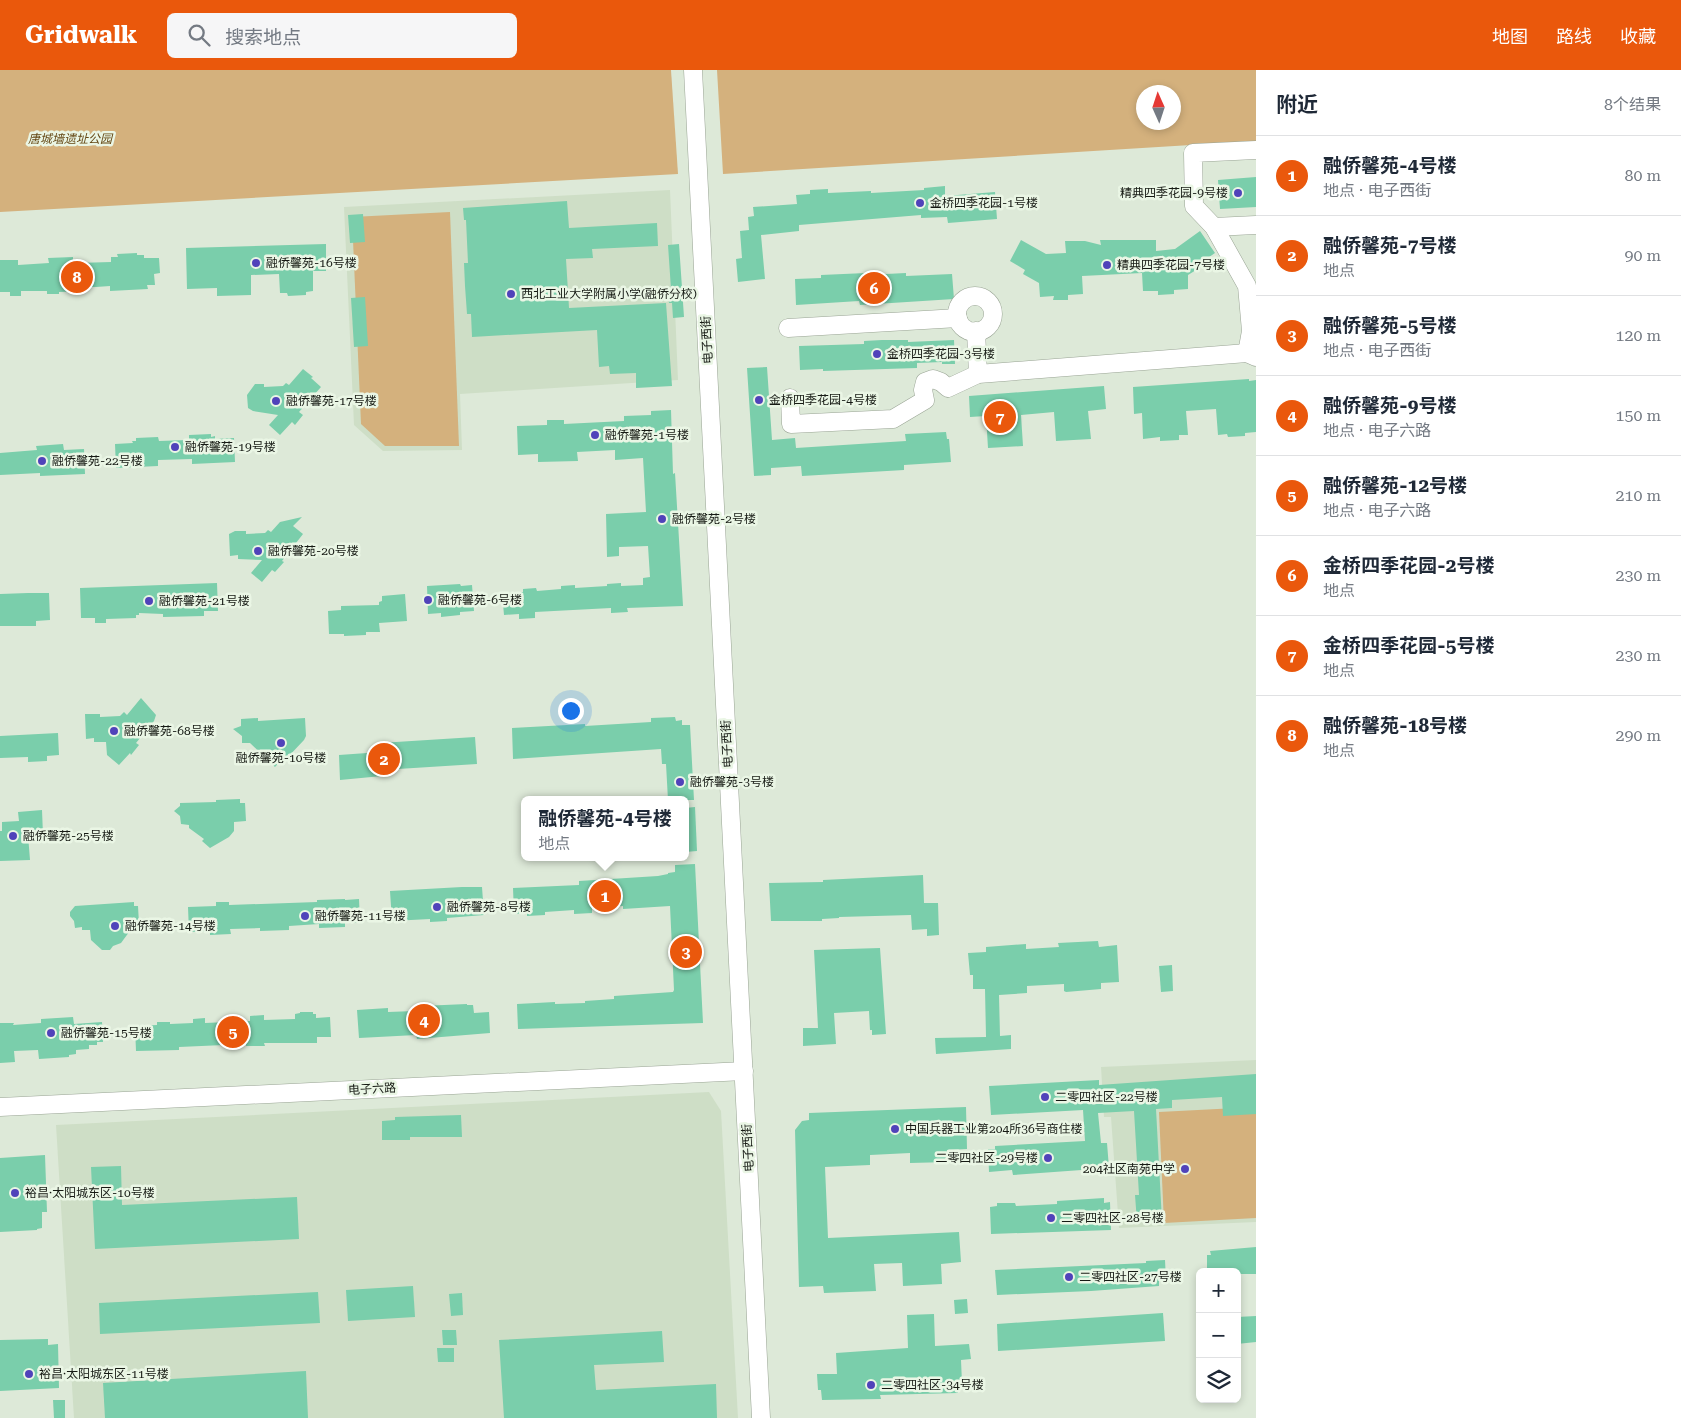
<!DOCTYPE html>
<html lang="zh">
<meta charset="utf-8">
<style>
:root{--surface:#fff;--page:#f6f6f7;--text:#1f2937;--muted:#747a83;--line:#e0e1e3;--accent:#ea580c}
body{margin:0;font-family:"Roboto Serif","Noto Sans SC",serif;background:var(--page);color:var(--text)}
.controls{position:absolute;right:15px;bottom:15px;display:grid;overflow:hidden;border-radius:8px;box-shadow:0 2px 8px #0003}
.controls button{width:45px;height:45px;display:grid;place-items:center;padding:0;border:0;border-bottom:1px solid var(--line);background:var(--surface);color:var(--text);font:25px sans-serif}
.compass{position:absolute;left:1136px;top:15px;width:45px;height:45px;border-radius:50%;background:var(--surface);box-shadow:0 2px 8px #0003;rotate:357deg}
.you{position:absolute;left:570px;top:640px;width:18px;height:18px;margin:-12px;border:4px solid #fff;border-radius:50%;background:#1a73e8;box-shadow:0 0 0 8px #1a73e833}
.badge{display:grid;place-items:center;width:32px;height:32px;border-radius:50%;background:var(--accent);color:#fff;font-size:16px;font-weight:700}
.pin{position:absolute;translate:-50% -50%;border:2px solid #fff;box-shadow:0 1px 5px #0006}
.popup{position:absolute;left:521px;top:726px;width:168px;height:65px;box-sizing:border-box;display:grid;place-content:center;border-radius:8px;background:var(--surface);filter:drop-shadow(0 1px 4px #0005);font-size:16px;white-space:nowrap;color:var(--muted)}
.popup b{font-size:19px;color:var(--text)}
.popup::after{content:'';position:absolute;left:50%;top:100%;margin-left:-10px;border:10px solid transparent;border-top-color:var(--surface)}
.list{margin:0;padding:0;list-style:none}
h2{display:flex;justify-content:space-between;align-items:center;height:65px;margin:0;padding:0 20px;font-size:21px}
h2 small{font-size:16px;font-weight:400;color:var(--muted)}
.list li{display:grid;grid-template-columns:32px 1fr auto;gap:15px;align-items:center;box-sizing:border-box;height:80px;padding:0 20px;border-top:1px solid var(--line)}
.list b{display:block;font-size:19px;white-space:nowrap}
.list p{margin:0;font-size:16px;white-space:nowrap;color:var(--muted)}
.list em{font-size:16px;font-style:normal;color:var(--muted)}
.icon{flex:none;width:28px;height:28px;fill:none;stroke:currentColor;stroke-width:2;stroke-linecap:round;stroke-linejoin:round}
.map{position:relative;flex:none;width:1256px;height:1348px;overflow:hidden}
header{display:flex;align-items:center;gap:30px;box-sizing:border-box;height:70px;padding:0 25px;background:var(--accent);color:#fff}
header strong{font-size:24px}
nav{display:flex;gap:28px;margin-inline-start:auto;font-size:18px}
.search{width:350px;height:45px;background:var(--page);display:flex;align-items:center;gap:12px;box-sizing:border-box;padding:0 18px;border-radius:8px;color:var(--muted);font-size:19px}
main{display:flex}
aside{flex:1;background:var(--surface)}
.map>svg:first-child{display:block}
.built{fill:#cedec6}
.green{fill:#d4b17d;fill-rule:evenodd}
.building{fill:#7aceab}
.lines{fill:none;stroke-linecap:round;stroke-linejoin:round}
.minor-casing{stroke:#99a494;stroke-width:19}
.minor{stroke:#fff;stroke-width:18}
.poi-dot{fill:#5043ba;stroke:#eaf6e5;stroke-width:2}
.labels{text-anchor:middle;stroke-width:5;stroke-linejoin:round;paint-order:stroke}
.park-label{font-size:12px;font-style:italic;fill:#654815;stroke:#eaf6e5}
.poi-label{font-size:12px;fill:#151913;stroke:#eaf6e5;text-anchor:start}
.street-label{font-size:12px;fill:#151913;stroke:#eaf6e5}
</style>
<header>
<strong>Gridwalk</strong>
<div class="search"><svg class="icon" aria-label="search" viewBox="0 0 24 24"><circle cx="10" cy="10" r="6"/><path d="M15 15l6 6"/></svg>搜索地点</div>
<nav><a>地图</a><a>路线</a><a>收藏</a></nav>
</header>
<main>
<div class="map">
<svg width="1256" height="1348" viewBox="0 0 1256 1348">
<rect width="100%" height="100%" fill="#dde9d8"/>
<g class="built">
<path d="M670,120L678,310L460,324L462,380L383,381L354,355L344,137Z"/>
<path d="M1256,990V1152L1119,1158L1111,1047H1104L1101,997Z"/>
<path d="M709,1022L721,1041L738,1348H74L56,1055Z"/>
</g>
<g class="green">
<path d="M0,0H671L678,104L0,142Z"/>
<path d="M717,0H1256V71L723,104ZM1144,22H1174V52H1144Z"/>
<path d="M450,142L459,376H385L361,354L352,147Z"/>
<path d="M1256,1037V1148L1164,1153L1159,1042Z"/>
</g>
<g class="building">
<path d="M1256,107V137L1220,139L1218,110Z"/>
<path d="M945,116V126L995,122L997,149L948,153L947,147L921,148V145L799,155V161L761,165L765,209L738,212L736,189L742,188L740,161L749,160L748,147L754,146L753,137L797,134L796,125L810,124V120L828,119V123L871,121V123L924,120V118Z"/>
<path d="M567,131L569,158L657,153L658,176L592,179L593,188L566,189L569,238L666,233L672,316L636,318V303L610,304L609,296L599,297L597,260L472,267L471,244H467L465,216L464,193H468L466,150H464L463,138Z"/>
<path d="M363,144L365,172L350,173L348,145Z"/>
<path d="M1200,161L1215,183L1199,194L1201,197L1188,205V219L1174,220V224L1158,225V221H1143L1142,203L1082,206L1083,224L1068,225V230H1053L1054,226L1040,227L1039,213L1023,204L1025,200L1010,191L1021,170L1046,184L1066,183L1065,171H1085L1101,175L1100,170H1156V181L1175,179Z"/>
<path d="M326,174V201H313V221L306,222V225L288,226L287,223H280L279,204L251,205V225L217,226V218L187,219L186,178Z"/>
<path d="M679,174L684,247L673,248L672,233H669L668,219H671L668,175Z"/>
<path d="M137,183V185H144V188H159L160,203L154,204L155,215H147L148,219L110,221V216L96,217H84L85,221L59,222V224H47V221H21V226H10V222H0V190H18V195L49,193L48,188L73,187V190L77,189V193L111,192V187H118L117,184Z"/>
<path d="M866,203V205L906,203V206L952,204L954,229L860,235L859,231L796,235L795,209L821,208V205Z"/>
<path d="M365,227L368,276L354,277L351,228Z"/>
<path d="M882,270H908V272L954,270L955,294H942V292L917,293V298L823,301V299L800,300L799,276L864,274V271Z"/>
<path d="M767,297L772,370L795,368L796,378L906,371L905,364L946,362L947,369H949L951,392L904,395V400L802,406L801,396L771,398V405L754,406L747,298Z"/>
<path d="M303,299L313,307L311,308L321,317L299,342L303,345L295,355L292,352L280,365L269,355L278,345L253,341L248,338L247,325L255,314H264V317L283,316L286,313L289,315Z"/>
<path d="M1249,309V311L1256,310V362L1245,363V366L1228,367L1227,364L1218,365L1216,339L1186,341L1188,365H1179V370L1160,371V367L1143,369L1142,343L1134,344L1133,317Z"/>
<path d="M1104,316L1106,339L1088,341L1091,369L1056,371L1054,342L1021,345L1023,376L988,378L986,346L970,347L969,326Z"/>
<path d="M671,340L673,404L675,403L683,536L627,538L628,542L611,543V538L535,542V548L519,549V544L504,545L502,523L523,522V519L536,518L537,521L561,519V516L575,515V518L607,516V514L621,513V516L643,515V508L650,507L648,476L619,477V486L607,487L606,444L646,442L643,388L615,390V380L577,382L578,391L538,392V384L518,385L517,356L547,355V350H564V354L624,351V346L651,345V341Z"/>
<path d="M211,364V367L215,366V369L234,368L235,392L192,394V389L158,390V396L116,398L115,374L133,373L132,371H136V368L158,367L159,371L189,370V365Z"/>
<path d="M63,374L64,380L84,379L85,404L40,406V403L0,405V383L37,380L36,376Z"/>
<path d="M302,447L293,456L303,464L282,491L284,492L275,502L272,500L262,512L251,503L262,490L238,489V485L230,486L229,464L235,461H246V464L265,463L268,460L271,462L280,452Z"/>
<path d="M217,513L218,541H204V546L163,547V544L139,543V545H136V548L106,549V553H95V548H81L80,518Z"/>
<path d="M460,514L461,516L472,515L474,541L460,542V545L441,547V543L428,544L427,516Z"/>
<path d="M28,523H49L50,550L36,551V556H0V524Z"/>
<path d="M405,524L407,551L379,553L380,562H366V565L344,566V564H329L328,541L341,540V536L379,535V532L382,531V526Z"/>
<path d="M141,628L156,645L154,651L136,673L139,675L131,685L130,683L119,695L107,685L106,672H94V668L86,669L85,644H100V647L120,646L124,642L127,645Z"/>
<path d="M675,647L676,651L682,650V655H690L694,730H668L666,694H662L661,679L513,689L512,658L585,654V656L651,652V648Z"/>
<path d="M258,648V651L305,648L306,666L304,670L287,688L285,686L275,697L250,673H242V666L233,659L241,656V649Z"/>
<path d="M58,663L59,685L47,686V691L28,692V687L0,688V666Z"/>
<path d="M475,667L477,694L382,700V706L340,710L339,685L381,682L380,673Z"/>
<path d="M240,729V733H245L246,751L234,752V761L229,767L210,778L202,771L204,769L189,758V755L181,754L180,746L174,741L180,736V733L216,732V730Z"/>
<path d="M695,737L697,781L685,782V738Z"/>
<path d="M42,740L43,765H28L30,790L0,791V761H2V752L19,751L18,742Z"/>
<path d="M695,794L703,953L518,959L517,934L555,932V934L585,933V931L614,929V926L673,922L674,920L670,836L623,839V836L592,838V843L574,844V840L545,842V845L527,846V843L514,844L513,818L579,815V811L658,806L668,804V803L675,802V795Z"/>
<path d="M923,805L924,833H938L939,865L927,866V859L912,860L911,845L839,847V848L822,849V851H771L769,813L823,812V810Z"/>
<path d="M462,817H482L484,845L447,848V851L430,852V849L392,851L390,821Z"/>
<path d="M345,829V830L359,829L360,852L345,853V857L319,858V854L289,856V860L260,861V858L230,859L231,864L210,865V861L189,862L188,837L216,836V832H229V835L317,832V830Z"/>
<path d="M134,832V836H138L139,854H135L121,873L113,876L110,880H102L91,870L90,860H82V857L75,858L74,851L70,846V842L75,836Z"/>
<path d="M1098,871L1099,877L1117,875L1119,912L1101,913V919L1066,922L1064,921V914L1027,916V923L999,925L1000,966L1011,965V979L936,984L935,968L986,967L985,919H973V905H970L968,883L986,882V877L1026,874V879L1059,877L1058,873Z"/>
<path d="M880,878L886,964L872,965V960H870L869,941L834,943L836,974L803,976V958H818L814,880Z"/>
<path d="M1172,895L1173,921L1161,922L1159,896Z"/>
<path d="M467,934V935H473L474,943L489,942L490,963L417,969L416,965L359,968L357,940L388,938V942L415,941L414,938L421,937V936Z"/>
<path d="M300,942H313V944H316V948L330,947L331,967H317V973H264L265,976H246V974L179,977V980L136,981L135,956L157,955V952H170V954L193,953V949L205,948V953L250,951V946L264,945V950L295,949V944L300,943Z"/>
<path d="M73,947L74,954L102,952L103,972H97V975H89V979L76,980V984L69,985V987L39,989L38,980L14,981L15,992L0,993V953H14L13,955L41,953V949Z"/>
<path d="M1256,1004V1044L1223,1046L1222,1027L1172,1030V1038L1156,1039L1162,1151L1137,1152L1135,1125H1139L1134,1041L1098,1043L1101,1073H1107L1109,1098L1013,1105L1012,1100L989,1102L988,1079H995V1076L1085,1071L1083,1040L991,1045L989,1016L1099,1010V1015Z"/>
<path d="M966,1037L967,1079L947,1080L948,1092L910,1093V1083L870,1085V1095L825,1097L828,1168L959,1162L961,1192L941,1194L942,1214L903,1216L902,1193L874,1194L876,1221L824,1223L823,1216L799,1217L795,1060L802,1051L809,1050V1043Z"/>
<path d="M461,1045L462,1067H410V1070H382V1051L395,1050V1047Z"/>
<path d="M45,1085L47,1142H42V1158L37,1159V1160L0,1162V1088Z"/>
<path d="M121,1096L122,1135L297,1127L299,1169L95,1179L91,1097Z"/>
<path d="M1104,1128V1133L1110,1132L1111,1160L991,1164L990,1137L997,1136V1133H1015L1016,1136L1057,1134V1131Z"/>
<path d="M1256,1177V1204H1237V1202H1207V1185H1211L1210,1181Z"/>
<path d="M1165,1190L1166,1210L1159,1211V1216L1091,1221L997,1225L995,1200L1146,1193V1191Z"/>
<path d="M413,1216L415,1247L348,1251L346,1220Z"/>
<path d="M318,1222L320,1253L100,1264L99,1233Z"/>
<path d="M462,1223L463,1245L451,1246L449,1224Z"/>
<path d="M967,1229L968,1243L955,1244L954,1230Z"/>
<path d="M1163,1243L1165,1271L998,1281L997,1254Z"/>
<path d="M934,1244L935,1276L969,1274L971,1289L961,1290L962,1313H958V1323L880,1325L881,1329L822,1330L821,1320H818L817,1304H837L836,1283L908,1278L907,1245Z"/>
<path d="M1256,1246V1272L1237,1274V1247Z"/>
<path d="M442,1260H456L457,1275H443Z"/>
<path d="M662,1261L664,1292L594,1295L596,1320L716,1314L717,1348H504L499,1270Z"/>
<path d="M48,1269V1275L58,1274L59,1318L0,1321V1270Z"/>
<path d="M437,1278H454V1292H438Z"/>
<path d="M306,1301L308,1348H105L103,1313Z"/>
<path d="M53,1330H65V1348H54Z"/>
</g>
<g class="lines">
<defs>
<g id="minor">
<path d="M693,0L761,1348"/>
<path d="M1256,80L1193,83L1194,136L1214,157L1247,216L1251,261L1247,283L1256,287"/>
<path d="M1214,157L1256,155"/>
<circle cx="975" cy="244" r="18"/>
<path d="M788,258L958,248"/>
<path d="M976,261L978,304"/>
<path d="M790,328L791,354L893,349L925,330L923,320L925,312L933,309L941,312L948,318L978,304L1247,283"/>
<path d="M0,1037L744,1001"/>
</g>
</defs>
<use href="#minor" class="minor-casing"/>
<use href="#minor" class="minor"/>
</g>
<g class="poi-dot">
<circle cx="1238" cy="123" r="5"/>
<circle cx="920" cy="133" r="5"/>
<circle cx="256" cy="193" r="5"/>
<circle cx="1107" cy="195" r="5"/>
<circle cx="511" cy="224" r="5"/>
<circle cx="877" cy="284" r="5"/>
<circle cx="759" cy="330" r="5"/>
<circle cx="276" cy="331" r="5"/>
<circle cx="595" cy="365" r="5"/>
<circle cx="175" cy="377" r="5"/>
<circle cx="42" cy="391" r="5"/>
<circle cx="662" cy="449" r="5"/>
<circle cx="258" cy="481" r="5"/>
<circle cx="428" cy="530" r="5"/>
<circle cx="149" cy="531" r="5"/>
<circle cx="114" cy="661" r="5"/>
<circle cx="281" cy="673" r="5"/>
<circle cx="680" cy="712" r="5"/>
<circle cx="13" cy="766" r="5"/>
<circle cx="437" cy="837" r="5"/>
<circle cx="305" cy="846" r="5"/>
<circle cx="115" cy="856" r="5"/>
<circle cx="51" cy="963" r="5"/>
<circle cx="1045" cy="1027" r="5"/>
<circle cx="895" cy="1059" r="5"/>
<circle cx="1048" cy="1088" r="5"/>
<circle cx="1185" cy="1099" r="5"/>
<circle cx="15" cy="1123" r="5"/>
<circle cx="1051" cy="1148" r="5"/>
<circle cx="1069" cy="1207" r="5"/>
<circle cx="29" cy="1304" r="5"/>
<circle cx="871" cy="1315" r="5"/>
</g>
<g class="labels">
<g class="park-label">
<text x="70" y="73">唐城墙遗址公园</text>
</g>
<g class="poi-label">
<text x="1228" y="127" text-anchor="end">精典四季花园-9号楼</text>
<text x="930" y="137">金桥四季花园-1号楼</text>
<text x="266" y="197">融侨馨苑-16号楼</text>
<text x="1117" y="199">精典四季花园-7号楼</text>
<text x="521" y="228">西北工业大学附属小学(融侨分校)</text>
<text x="887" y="288">金桥四季花园-3号楼</text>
<text x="769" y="334">金桥四季花园-4号楼</text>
<text x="286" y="335">融侨馨苑-17号楼</text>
<text x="605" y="369">融侨馨苑-1号楼</text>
<text x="185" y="381">融侨馨苑-19号楼</text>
<text x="52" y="395">融侨馨苑-22号楼</text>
<text x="672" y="453">融侨馨苑-2号楼</text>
<text x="268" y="485">融侨馨苑-20号楼</text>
<text x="438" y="534">融侨馨苑-6号楼</text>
<text x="159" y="535">融侨馨苑-21号楼</text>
<text x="124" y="665">融侨馨苑-68号楼</text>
<text x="281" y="692" text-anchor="middle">融侨馨苑-10号楼</text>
<text x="690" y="716">融侨馨苑-3号楼</text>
<text x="23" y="770">融侨馨苑-25号楼</text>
<text x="447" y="841">融侨馨苑-8号楼</text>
<text x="315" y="850">融侨馨苑-11号楼</text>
<text x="125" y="860">融侨馨苑-14号楼</text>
<text x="61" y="967">融侨馨苑-15号楼</text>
<text x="1055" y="1031">二零四社区-22号楼</text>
<text x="905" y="1063">中国兵器工业第204所36号商住楼</text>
<text x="1038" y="1092" text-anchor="end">二零四社区-29号楼</text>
<text x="1175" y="1103" text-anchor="end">204社区南苑中学</text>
<text x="25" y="1127">裕昌·太阳城东区-10号楼</text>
<text x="1061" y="1152">二零四社区-28号楼</text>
<text x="1079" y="1211">二零四社区-27号楼</text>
<text x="39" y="1308">裕昌·太阳城东区-11号楼</text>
<text x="881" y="1319">二零四社区-34号楼</text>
</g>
<g class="street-label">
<text transform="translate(707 270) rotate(-93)" y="4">电子西街</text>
<text transform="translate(727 674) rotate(-93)" y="4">电子西街</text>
<text transform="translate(372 1019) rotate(-3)" y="4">电子六路</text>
<text transform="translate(748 1078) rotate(-93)" y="4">电子西街</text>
</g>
</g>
</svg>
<div class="controls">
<button>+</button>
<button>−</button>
<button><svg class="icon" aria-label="layers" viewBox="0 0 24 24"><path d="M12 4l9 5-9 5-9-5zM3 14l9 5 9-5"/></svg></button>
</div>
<svg class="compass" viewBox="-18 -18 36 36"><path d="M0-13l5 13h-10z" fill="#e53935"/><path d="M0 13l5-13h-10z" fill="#747a83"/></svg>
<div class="you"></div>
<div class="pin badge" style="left:605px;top:826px">1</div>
<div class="popup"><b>融侨馨苑-4号楼</b>地点</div>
<div class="pin badge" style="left:384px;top:689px">2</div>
<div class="pin badge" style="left:686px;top:882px">3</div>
<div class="pin badge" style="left:424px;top:950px">4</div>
<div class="pin badge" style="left:233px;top:962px">5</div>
<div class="pin badge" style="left:874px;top:218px">6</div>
<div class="pin badge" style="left:1000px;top:347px">7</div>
<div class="pin badge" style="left:77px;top:207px">8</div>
</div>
<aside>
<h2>附近<small>8个结果</small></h2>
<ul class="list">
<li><span class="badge">1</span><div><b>融侨馨苑-4号楼</b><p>地点 · 电子西街</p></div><em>80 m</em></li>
<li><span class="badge">2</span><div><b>融侨馨苑-7号楼</b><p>地点</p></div><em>90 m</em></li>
<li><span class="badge">3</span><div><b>融侨馨苑-5号楼</b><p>地点 · 电子西街</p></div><em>120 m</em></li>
<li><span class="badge">4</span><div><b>融侨馨苑-9号楼</b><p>地点 · 电子六路</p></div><em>150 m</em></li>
<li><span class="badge">5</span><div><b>融侨馨苑-12号楼</b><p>地点 · 电子六路</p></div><em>210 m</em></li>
<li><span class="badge">6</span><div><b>金桥四季花园-2号楼</b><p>地点</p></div><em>230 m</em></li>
<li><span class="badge">7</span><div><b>金桥四季花园-5号楼</b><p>地点</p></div><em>230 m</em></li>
<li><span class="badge">8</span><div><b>融侨馨苑-18号楼</b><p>地点</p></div><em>290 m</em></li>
</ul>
</aside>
</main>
